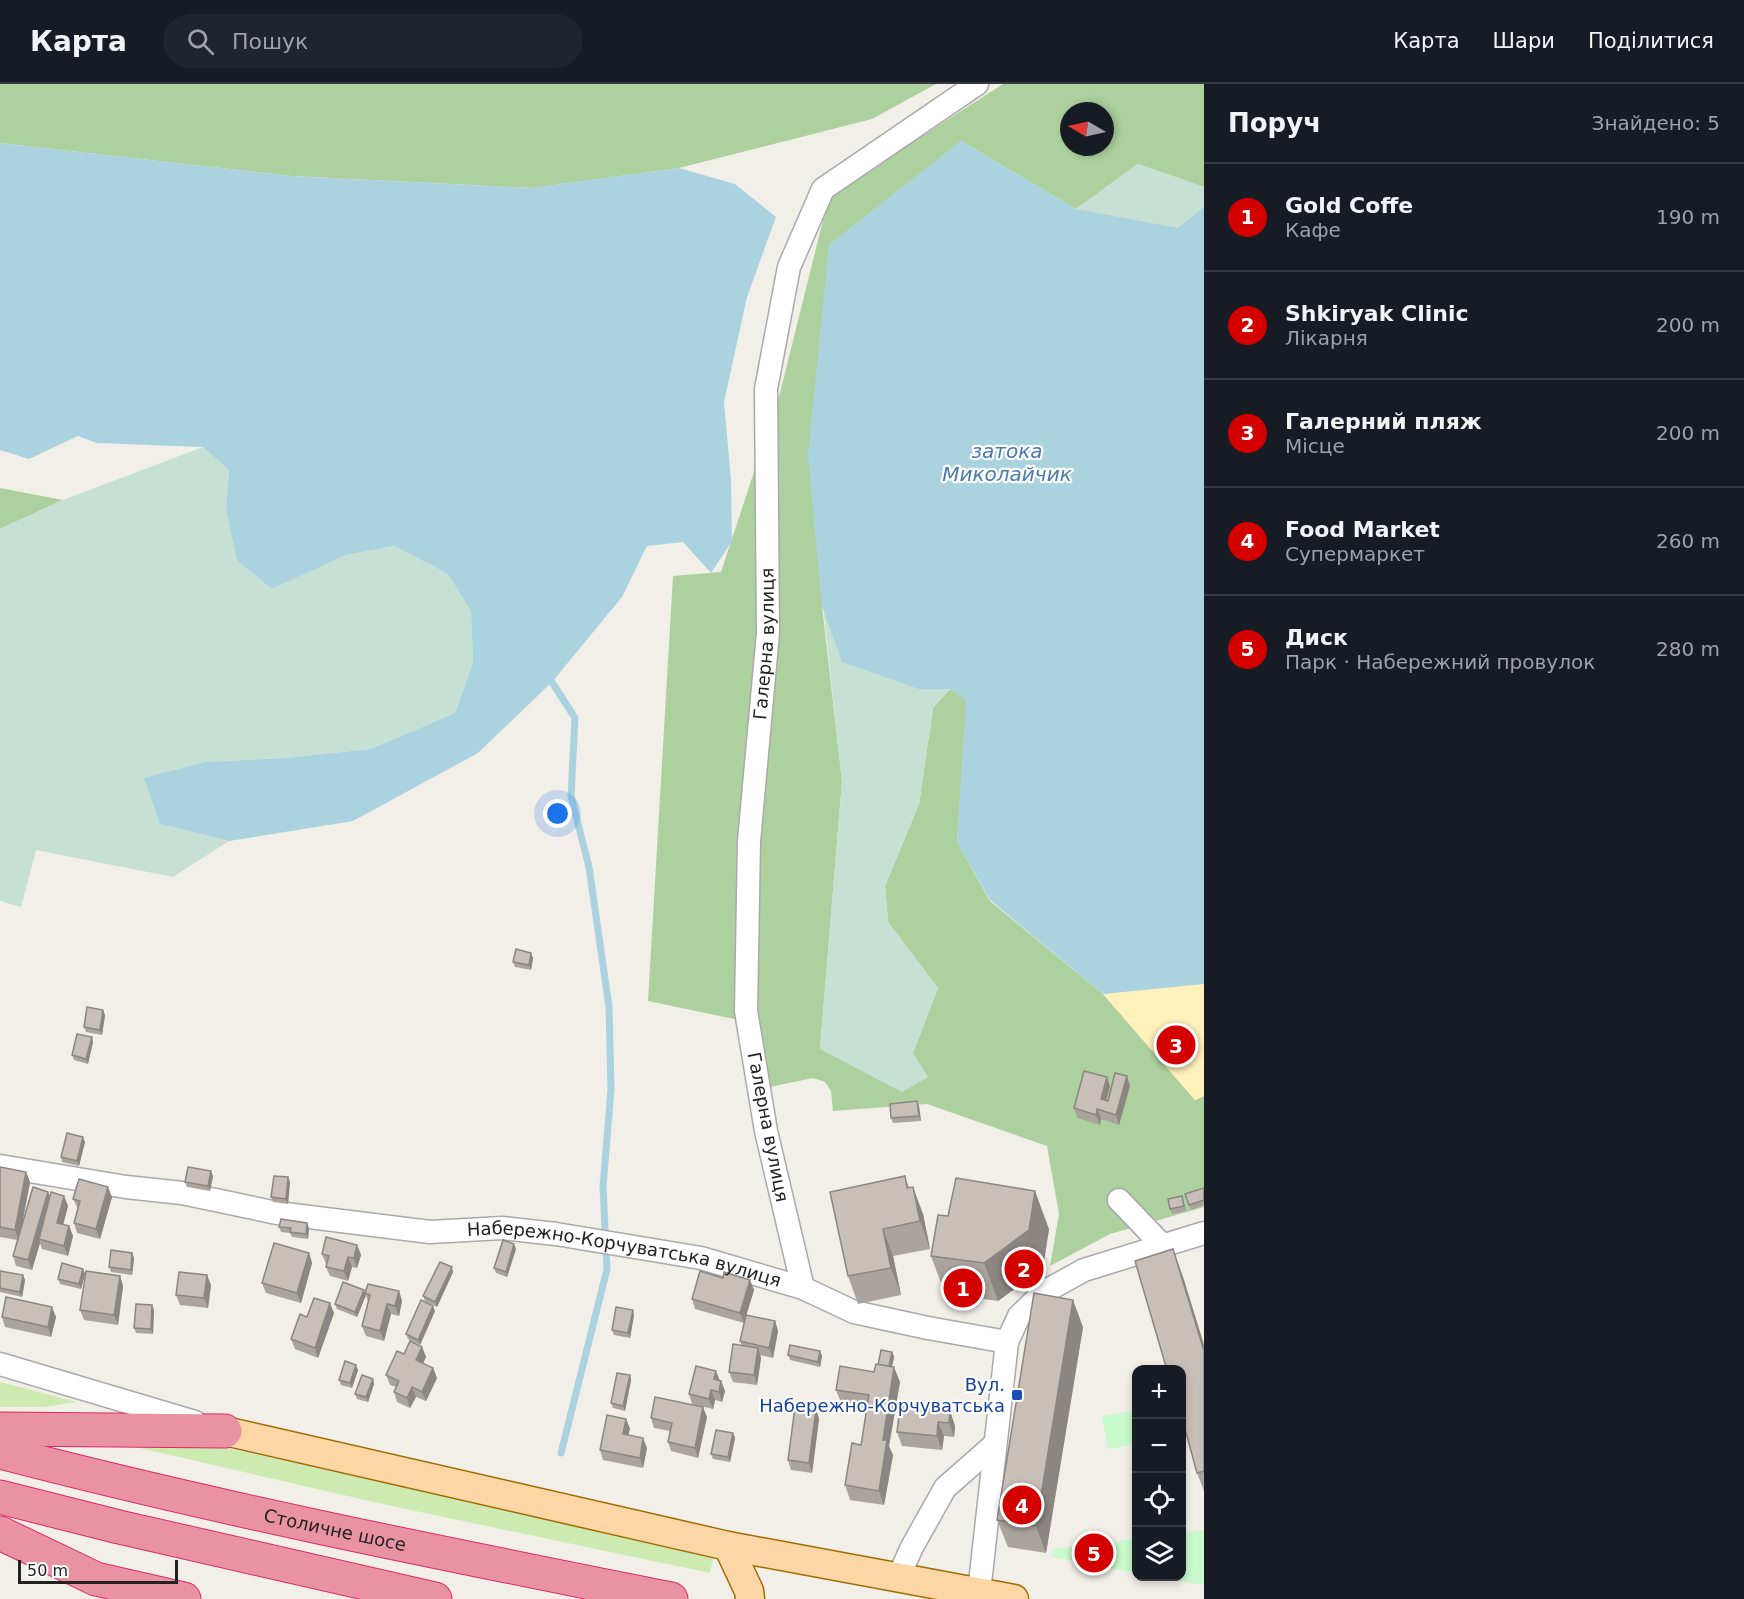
<!DOCTYPE html>
<html lang="uk">
<meta charset="utf-8">
<style>
:root{--surface:#171b24;--page:#20242c;--text:#f1f3f6;--muted:#9ea1a6;--line:#363941;--accent:#d40000}
body{margin:0;font-family:"DejaVu Sans",sans-serif;background:var(--page);color:var(--text)}
.controls{position:absolute;right:18px;bottom:18px;display:grid;overflow:hidden;border-radius:12px;box-shadow:0 3px 9px #0003}
.controls button{width:54px;height:54px;display:grid;place-items:center;padding:0;border:0;border-bottom:2px solid var(--line);background:var(--surface);color:var(--text);font:30px sans-serif}
.compass{position:absolute;left:1060px;top:18px;width:54px;height:54px;border-radius:50%;background:var(--surface);box-shadow:0 3px 9px #0003;rotate:279deg}
.scale{position:absolute;left:18px;bottom:15px;width:160px;box-sizing:border-box;padding-left:6px;border:3px solid #222;border-top:0;font-size:16px;line-height:21px;white-space:nowrap;color:#222;-webkit-text-stroke:4px #fff;paint-order:stroke}
.you{position:absolute;left:558px;top:730px;width:21px;height:21px;margin:-15px;border:4px solid #fff;border-radius:50%;background:#1a73e8;box-shadow:0 0 0 9px #1a73e833}
.badge{display:grid;place-items:center;width:39px;height:39px;border-radius:50%;background:var(--accent);color:#fff;font-size:20px;font-weight:700}
.pin{position:absolute;translate:-50% -50%;border:3px solid #fff;box-shadow:0 2px 6px #0006}
.list{margin:0;padding:0;list-style:none}
h2{display:flex;justify-content:space-between;align-items:center;height:78px;margin:0;padding:0 24px;font-size:26px}
h2 small{font-size:20px;font-weight:400;color:var(--muted)}
.list li{display:grid;grid-template-columns:39px 1fr auto;gap:18px;align-items:center;box-sizing:border-box;height:108px;padding:0 24px;border-top:2px solid var(--line)}
.list b{display:block;font-size:22px;white-space:nowrap}
.list p{margin:0;font-size:20px;white-space:nowrap;color:var(--muted)}
.list em{font-size:20px;font-style:normal;color:var(--muted)}
.icon{flex:none;width:33px;height:33px;fill:none;stroke:currentColor;stroke-width:2;stroke-linecap:round;stroke-linejoin:round}
.map{position:relative;flex:none;width:1204px;height:1515px;overflow:hidden}
header{display:flex;align-items:center;gap:36px;box-sizing:border-box;height:84px;padding:0 30px;background:var(--surface);border-bottom:2px solid var(--line)}
header strong{font-size:28px}
nav{display:flex;gap:33px;margin-inline-start:auto;font-size:21px}
.search{width:420px;height:54px;background:var(--page);display:flex;align-items:center;gap:15px;box-sizing:border-box;padding:0 21px;border-radius:33px;color:var(--muted);font-size:22px}
main{display:flex}
aside{flex:1;background:var(--surface)}
.map>svg:first-child{display:block}
.grass{fill:#cdebb0}
.forest{fill:#add19e;fill-rule:evenodd}
.wetland{fill:#c6e0d4}
.sand{fill:#fff1ba}
.park{fill:#c8facc}
.water{fill:#aad3df}
.lines{fill:none;stroke-linecap:round;stroke-linejoin:round}
.stream{stroke:#aad3df;stroke-width:7}
.minor-casing{stroke:#a9a9a9;stroke-width:25}
.major-casing{stroke:#a06b00;stroke-width:31}
.highway-casing{stroke:#dc2a67;stroke-width:35}
.minor{stroke:#fff;stroke-width:22}
.major{stroke:#fcd6a4;stroke-width:28}
.highway{stroke:#e892a2;stroke-width:33}
.wall{fill:#aba49e}
.shaded-wall{fill:#8b8681}
.building{fill:#c7bfb8;stroke:#8b8681;stroke-width:1.5}
.transit-dot{fill:#1a4fb4;stroke:#fff;stroke-width:2}
.labels{text-anchor:middle;stroke-width:4.5;stroke-linejoin:round;paint-order:stroke}
.street-label{font-size:18px;fill:#222;stroke:#fff}
.transit-label{font-size:18px;fill:#164399;stroke:#fff;text-anchor:end}
.water-label{font-size:20px;font-style:italic;fill:#4a7aab;stroke:#fff}
</style>
<header>
<strong>Карта</strong>
<div class="search"><svg class="icon" aria-label="search" viewBox="0 0 24 24"><circle cx="10" cy="10" r="6"/><path d="M15 15l6 6"/></svg>Пошук</div>
<nav><a>Карта</a><a>Шари</a><a>Поділитися</a></nav>
</header>
<main>
<div class="map">
<svg width="1204" height="1515" viewBox="0 0 1204 1515">
<rect width="100%" height="100%" fill="#f2efe9"/>
<g class="grass">
<path d="M0,1298L77,1318L43,1323H0Z"/>
<path d="M109,1357L199,1358L714,1471L710,1489L387,1421Z"/>
</g>
<g class="forest">
<path d="M0,0H936L872,35L679,84L532,104L291,92L0,59Z"/>
<path d="M1003,0H1204V103L1138,80L1076,125L961,57L822,522L842,697L820,965L913,969L938,904L888,838L885,802L919,720L933,624L950,605L967,616L957,758L990,817L1103,910L1195,1016L1204,1012V1123L1110,1150L1050,1182L1059,1130L1047,1062L927,1020L833,1027L831,1007L825,998L813,994L770,1003L758,940L648,917L673,492L721,488L780,309L829,112ZM1069,27H1105V63H1069Z"/>
<path d="M0,404L63,416L0,445Z"/>
</g>
<g class="wetland">
<path d="M961,57L1076,125L1138,80L1204,103V164L829,161Z"/>
<path d="M203,363L229,386L226,425L272,505L346,471L394,462L448,490L471,526L473,579L455,629L371,665L285,674L206,678L160,740L229,757L173,793L36,766L21,823L0,817V445L63,416Z"/>
<path d="M814,437L863,540L950,605L933,624L919,720L885,802L888,838L938,904L913,969L928,993L902,1008L820,965L842,697Z"/>
</g>
<path class="sand" d="M1204,900V1012L1195,1016L1103,910Z"/>
<g class="park">
<path d="M1136,1326V1360L1108,1365L1102,1332Z"/>
<path d="M1204,1446V1501L1157,1493L1182,1492V1449Z"/>
<path d="M1136,1455V1489L1052,1473L1053,1465Z"/>
</g>
<g class="water">
<path d="M961,57L1076,125L1178,144L1204,123V900L1103,910L990,816L957,758L966,616L950,605H919L842,578L822,522L808,371L829,161Z"/>
<path d="M0,59L291,92L531,104L679,84L735,100L776,133L747,213L724,318L731,396L732,457L711,489L683,458L647,462L622,513L552,598L478,669L353,737L229,757L160,740L144,694L206,678L285,674L371,665L455,629L473,579L471,527L448,490L394,462L346,471L272,505L237,476L226,425L229,386L203,363L97,359L78,352L29,375L0,366Z"/>
</g>
<g class="lines">
<path class="stream" d="M552,598L575,634L571,712L589,783L609,923L611,1005L603,1103L607,1185L561,1369"/>
<defs>
<g id="minor">
<path id="s1" d="M0,1082L126,1103L182,1109L277,1129L430,1148L502,1144L556,1150L701,1174L803,1204L854,1228L928,1244L1007,1258"/>
<path d="M1119,1116L1162,1161"/>
<path id="s2" d="M803,1204L766,1047L746,927L749,757L768,549L766,305L789,183L823,105L977,0"/>
<path d="M0,1280L195,1338"/>
<path d="M898,1494L912,1463L945,1404L995,1360"/>
<path d="M979,1508L1007,1258L1019,1232L1044,1208L1084,1186L1204,1149"/>
</g>
<g id="major">
<path d="M225,1347L728,1462L1014,1515"/>
<path d="M728,1462L749,1507L750,1515"/>
</g>
<g id="highway">
<path d="M0,1345L225,1347"/>
<path id="s3" d="M0,1368C222,1426 446,1470 671,1515"/>
<path d="M0,1413L119,1443L435,1515"/>
<path d="M0,1449L96,1495L184,1515"/>
</g>
</defs>
<use href="#minor" class="minor-casing"/>
<use href="#major" class="major-casing"/>
<use href="#highway" class="highway-casing"/>
<use href="#minor" class="minor"/>
<use href="#major" class="major"/>
<use href="#highway" class="highway"/>
</g>
<g class="wall">
<path d="M533,874L531,886L515,883L513,878Z"/>
<path d="M105,931L102,951L86,948L84,943Z"/>
<path d="M93,958L88,980L74,976L72,971Z"/>
<path d="M1107,993L1110,1003L1106,1017H1108L1130,1002L1119,1041L1101,1035L1100,1041L1077,1034L1074,1024Z"/>
<path d="M919,1022L921,1037L893,1039L891,1034Z"/>
<path d="M85,1058L79,1082L62,1078L61,1073Z"/>
<path d="M0,1083L26,1088L30,1098L22,1141L48,1108L50,1113L64,1112L68,1122L63,1141L69,1142L73,1152L68,1172L42,1165L40,1159L32,1186L16,1182L13,1172L17,1156L0,1153Z"/>
<path d="M213,1092L210,1107L187,1103L185,1098Z"/>
<path d="M905,1092L909,1103L923,1130L930,1165L893,1172L901,1211L858,1220L848,1192Z"/>
<path d="M290,1098L288,1120L273,1118L271,1113Z"/>
<path d="M1204,1104V1121L1191,1126L1185,1110Z"/>
<path d="M112,1113L100,1155L77,1149L74,1139L78,1125L73,1115Z"/>
<path d="M1184,1117L1186,1127L1172,1130L1170,1125Z"/>
<path d="M279,1143L309,1144L308,1155L292,1153L290,1149L281,1148Z"/>
<path d="M1049,1145L1043,1184L998,1217L945,1210L931,1172Z"/>
<path d="M357,1161L361,1171L357,1184L352,1183L348,1197L330,1192L326,1183L327,1180H326L322,1170Z"/>
<path d="M516,1165L507,1193L496,1189L494,1184Z"/>
<path d="M309,1169L312,1179L301,1219L266,1209L262,1199Z"/>
<path d="M134,1174L132,1191L111,1188L109,1183Z"/>
<path d="M83,1185L85,1190L81,1205L60,1200L58,1195Z"/>
<path d="M453,1188L437,1223L425,1217L423,1212Z"/>
<path d="M0,1189L23,1191L25,1196L22,1213L0,1208Z"/>
<path d="M120,1192L123,1202L118,1241L84,1236L80,1226Z"/>
<path d="M1183,1193L1204,1261V1407L1197,1389Z"/>
<path d="M723,1194L750,1196L754,1206L746,1231L775,1237L778,1247L773,1274L760,1271L761,1274L757,1301L733,1298L729,1288L742,1262L740,1257L746,1233L744,1239L695,1225L692,1215Z"/>
<path d="M211,1201L208,1224L180,1221L176,1211Z"/>
<path d="M399,1207L402,1217L399,1232L391,1230L384,1257L366,1252L362,1242L368,1218L366,1211L357,1233L337,1225L335,1220L365,1209Z"/>
<path d="M154,1226L153,1250L136,1249L134,1244Z"/>
<path d="M435,1227L420,1261L408,1255L406,1250Z"/>
<path d="M334,1229L318,1274L295,1265L291,1255Z"/>
<path d="M634,1231L630,1254L614,1251L612,1246Z"/>
<path d="M2,1233H56L51,1253L5,1243Z"/>
<path d="M1083,1243L1046,1469L1008,1463L997,1436Z"/>
<path d="M422,1263L426,1273L423,1279L433,1284L437,1294L426,1317L416,1313L410,1324L397,1318L394,1308L396,1303L390,1301L386,1291L404,1270Z"/>
<path d="M892,1268L894,1273L892,1283L900,1298L889,1362L893,1371L884,1421L850,1416L845,1401L861,1361L866,1325L842,1321L836,1306L874,1288Z"/>
<path d="M788,1271L822,1272L820,1283L790,1276Z"/>
<path d="M358,1286L352,1304L341,1301L339,1296Z"/>
<path d="M630,1291L631,1296L625,1327L613,1324L611,1319Z"/>
<path d="M373,1295L374,1300L368,1318L357,1315L355,1310Z"/>
<path d="M719,1296L721,1297L725,1307L722,1318L715,1316L713,1325L692,1320L689,1310Z"/>
<path d="M816,1325L819,1335L812,1389L791,1386L788,1376Z"/>
<path d="M950,1327L955,1342L954,1353L944,1352L942,1366L902,1362L897,1348Z"/>
<path d="M707,1333L698,1374L671,1367L668,1358L670,1347L654,1344L651,1334Z"/>
<path d="M626,1335L630,1345L628,1351L647,1364L643,1384L603,1376L600,1366Z"/>
<path d="M733,1349L735,1354L730,1378L713,1375L711,1370Z"/>
</g>
<g class="shaded-wall">
<path d="M531,869L533,874L531,886L529,881Z"/>
<path d="M103,926L105,931L102,951L100,946Z"/>
<path d="M92,953L93,958L88,980L86,975Z"/>
<path d="M1127,992L1130,1002L1119,1041L1116,1031Z"/>
<path d="M1107,993L1110,1003L1104,1025L1101,1015Z"/>
<path d="M917,1017L919,1022L921,1037L919,1032Z"/>
<path d="M1097,1025L1101,1035L1100,1041L1096,1031Z"/>
<path d="M83,1053L85,1058L79,1082L77,1077Z"/>
<path d="M211,1087L213,1092L210,1107L208,1102Z"/>
<path d="M26,1088L30,1098L19,1156L15,1146Z"/>
<path d="M288,1093L290,1098L288,1120L286,1115Z"/>
<path d="M108,1103L112,1113L100,1155L96,1145Z"/>
<path d="M913,1103L923,1130L930,1165L920,1137Z"/>
<path d="M1035,1107L1049,1145L1043,1184L998,1217L984,1179Z"/>
<path d="M48,1108L52,1118L39,1155L40,1159L32,1186L28,1176Z"/>
<path d="M64,1112L68,1122L61,1149L57,1139Z"/>
<path d="M307,1139L309,1144L308,1155L306,1150Z"/>
<path d="M69,1142L73,1152L68,1172L64,1162Z"/>
<path d="M883,1145L893,1172L901,1211L891,1184Z"/>
<path d="M514,1160L516,1165L507,1193L506,1188Z"/>
<path d="M357,1161L361,1171L357,1184L354,1174Z"/>
<path d="M1173,1165L1183,1193L1204,1261V1267Z"/>
<path d="M132,1169L134,1174L132,1191L131,1186Z"/>
<path d="M309,1169L312,1179L301,1219L297,1209Z"/>
<path d="M348,1173L352,1183L348,1197L344,1187Z"/>
<path d="M452,1183L453,1188L437,1223L435,1218Z"/>
<path d="M83,1185L85,1190L81,1205L79,1200Z"/>
<path d="M23,1191L25,1196L22,1213L20,1208Z"/>
<path d="M207,1191L211,1201L208,1224L204,1214Z"/>
<path d="M120,1192L123,1202L118,1241L114,1231Z"/>
<path d="M750,1196L754,1206L744,1239L740,1229Z"/>
<path d="M364,1206L366,1211L357,1233L355,1228Z"/>
<path d="M399,1207L402,1217L399,1232L395,1222Z"/>
<path d="M1073,1216L1083,1243L1046,1469L1036,1442Z"/>
<path d="M330,1219L334,1229L318,1274L315,1264Z"/>
<path d="M387,1220L391,1230L384,1257L380,1247Z"/>
<path d="M152,1221L154,1226L153,1250L151,1245Z"/>
<path d="M433,1222L435,1227L420,1261L418,1256Z"/>
<path d="M52,1223L56,1233L51,1253L48,1243Z"/>
<path d="M633,1226L634,1231L630,1254L628,1249Z"/>
<path d="M775,1237L778,1247L773,1274L769,1264Z"/>
<path d="M422,1263L426,1273L420,1286L416,1276Z"/>
<path d="M758,1264L761,1274L757,1301L754,1291Z"/>
<path d="M820,1267L822,1272L820,1283L818,1278Z"/>
<path d="M892,1268L894,1273L890,1291L888,1286Z"/>
<path d="M356,1281L358,1286L352,1304L350,1299Z"/>
<path d="M894,1283L900,1298L889,1362L893,1371L884,1421L879,1407L883,1356Z"/>
<path d="M433,1284L437,1294L426,1317L422,1308Z"/>
<path d="M716,1287L720,1297L714,1295Z"/>
<path d="M630,1291L631,1296L625,1327L623,1322Z"/>
<path d="M373,1295L374,1300L368,1318L366,1313Z"/>
<path d="M721,1297L725,1307L722,1318L719,1308Z"/>
<path d="M412,1303L416,1313L410,1324L407,1314Z"/>
<path d="M711,1306L715,1316L713,1325L709,1315Z"/>
<path d="M703,1323L707,1333L698,1374L695,1364Z"/>
<path d="M816,1325L819,1335L812,1389L809,1379Z"/>
<path d="M950,1327L955,1342L954,1353L949,1339Z"/>
<path d="M626,1335L630,1345L626,1360L623,1350Z"/>
<path d="M938,1338L944,1352L942,1366L937,1352Z"/>
<path d="M733,1349L735,1354L730,1378L728,1373Z"/>
<path d="M643,1354L647,1364L643,1384L640,1374Z"/>
</g>
<g class="building">
<path d="M516,865L531,869L529,881L513,878Z"/>
<path d="M87,923L103,926L100,946L84,943Z"/>
<path d="M77,950L92,953L86,975L72,971Z"/>
<path d="M1084,987L1107,993L1101,1015L1108,1017L1115,989L1127,992L1116,1031L1097,1025L1096,1031L1074,1024Z"/>
<path d="M917,1017L919,1032L891,1034L890,1020Z"/>
<path d="M67,1049L83,1053L77,1077L61,1073Z"/>
<path d="M0,1083L26,1088L15,1146L0,1143Z"/>
<path d="M188,1083L211,1087L208,1102L185,1098Z"/>
<path d="M274,1092L288,1093L286,1115L271,1113Z"/>
<path d="M905,1092L907,1104L913,1103L920,1137L883,1145L891,1184L848,1192L830,1108Z"/>
<path d="M956,1094L1035,1107L1029,1146L984,1179L931,1172L938,1131L948,1132Z"/>
<path d="M79,1095L108,1103L96,1145L74,1139L80,1117L73,1115Z"/>
<path d="M33,1103L48,1108L28,1176L13,1172Z"/>
<path d="M1204,1104V1116L1189,1121L1185,1110Z"/>
<path d="M51,1108L64,1112L57,1139L69,1142L64,1162L39,1155Z"/>
<path d="M1182,1112L1184,1122L1170,1125L1168,1115Z"/>
<path d="M281,1135L307,1139L306,1150L290,1148L291,1144L279,1143Z"/>
<path d="M326,1153L357,1161L354,1174L348,1173L344,1187L326,1183L329,1172L322,1170Z"/>
<path d="M503,1156L514,1160L506,1188L494,1184Z"/>
<path d="M274,1159L309,1169L297,1209L262,1199Z"/>
<path d="M1173,1165L1204,1267V1387L1197,1389L1182,1334V1286H1167L1135,1177Z"/>
<path d="M111,1166L132,1169L131,1186L109,1183Z"/>
<path d="M440,1178L452,1183L435,1218L423,1212Z"/>
<path d="M62,1179L83,1185L79,1200L58,1195Z"/>
<path d="M0,1187L23,1191L20,1208L0,1204Z"/>
<path d="M86,1187L120,1192L114,1231L80,1226Z"/>
<path d="M700,1187L723,1194L724,1188L750,1196L740,1229L692,1215Z"/>
<path d="M179,1188L207,1191L204,1214L176,1211Z"/>
<path d="M343,1198L364,1206L355,1228L335,1220Z"/>
<path d="M368,1200L399,1207L395,1222L387,1220L380,1247L362,1242L370,1211L365,1209Z"/>
<path d="M1034,1209L1073,1216L1036,1442L997,1436Z"/>
<path d="M6,1213L52,1223L48,1243L2,1233Z"/>
<path d="M314,1214L330,1219L315,1264L291,1255L300,1230L307,1233Z"/>
<path d="M421,1216L433,1222L418,1256L406,1250Z"/>
<path d="M136,1220L152,1221L151,1245L134,1244Z"/>
<path d="M616,1223L633,1226L628,1249L612,1246Z"/>
<path d="M746,1231L775,1237L769,1264L740,1257Z"/>
<path d="M410,1257L422,1263L416,1276L433,1284L422,1308L412,1303L407,1314L394,1308L399,1297L386,1291L397,1267L404,1270Z"/>
<path d="M733,1260L758,1264L754,1291L729,1288Z"/>
<path d="M790,1261L820,1267L818,1278L788,1271Z"/>
<path d="M881,1266L892,1268L889,1282L878,1281Z"/>
<path d="M345,1277L356,1281L350,1299L339,1296Z"/>
<path d="M876,1280L894,1283L883,1356H887L879,1407L845,1401L852,1359L861,1361L869,1311L836,1306L840,1282L874,1288Z"/>
<path d="M696,1282L716,1287L714,1295L721,1297L719,1308L711,1306L709,1315L689,1310Z"/>
<path d="M617,1289L630,1291L623,1322L611,1319Z"/>
<path d="M362,1291L373,1295L366,1313L355,1310Z"/>
<path d="M655,1313L703,1323L695,1364L668,1358L672,1339L651,1334Z"/>
<path d="M795,1323L816,1325L809,1379L788,1376Z"/>
<path d="M900,1323L950,1327L949,1339L938,1338L937,1352L897,1348Z"/>
<path d="M607,1331L626,1335L623,1350L643,1354L640,1374L600,1366Z"/>
<path d="M716,1346L733,1349L728,1373L711,1370Z"/>
</g>
<rect class="transit-dot" x="1011" y="1305" width="12" height="12" rx="3"/>
<g class="labels">
<g class="street-label">
<text dy="6" stroke="none"><textPath href="#s2" startOffset="651">Галерна вулиця</textPath></text>
<text transform="translate(768 1043) rotate(79)" y="6">Галерна вулиця</text>
<text dy="6" stroke="none"><textPath href="#s1" startOffset="632">Набережно-Корчуватська вулиця</textPath></text>
<text dy="6" stroke="none"><textPath href="#s3" startOffset="344">Столичне шосе</textPath></text>
</g>
<g class="transit-label">
<text x="1005" y="1307">Вул.<tspan x="1005" dy="21">Набережно-Корчуватська</tspan></text>
</g>
<g class="water-label">
<text x="1007" y="374">затока<tspan x="1007" dy="23">Миколайчик</tspan></text>
</g>
</g>
</svg>
<div class="controls">
<button>+</button>
<button>−</button>
<button><svg class="icon" aria-label="locate" viewBox="0 0 24 24"><circle cx="12" cy="12" r="6"/><path d="M12 2v4M12 18v4M2 12h4M18 12h4"/></svg></button>
<button><svg class="icon" aria-label="layers" viewBox="0 0 24 24"><path d="M12 4l9 5-9 5-9-5zM3 14l9 5 9-5"/></svg></button>
</div>
<svg class="compass" viewBox="-18 -18 36 36"><path d="M0-13l5 13h-10z" fill="#e53935"/><path d="M0 13l5-13h-10z" fill="#9ea1a6"/></svg>
<div class="scale">50 m</div>
<div class="you"></div>
<div class="pin badge" style="left:963px;top:1204px">1</div>
<div class="pin badge" style="left:1024px;top:1185px">2</div>
<div class="pin badge" style="left:1176px;top:961px">3</div>
<div class="pin badge" style="left:1022px;top:1421px">4</div>
<div class="pin badge" style="left:1094px;top:1469px">5</div>
</div>
<aside>
<h2>Поруч<small>Знайдено: 5</small></h2>
<ul class="list">
<li><span class="badge">1</span><div><b>Gold Coffe</b><p>Кафе</p></div><em>190 m</em></li>
<li><span class="badge">2</span><div><b>Shkiryak Clinic</b><p>Лікарня</p></div><em>200 m</em></li>
<li><span class="badge">3</span><div><b>Галерний пляж</b><p>Місце</p></div><em>200 m</em></li>
<li><span class="badge">4</span><div><b>Food Market</b><p>Супермаркет</p></div><em>260 m</em></li>
<li><span class="badge">5</span><div><b>Диск</b><p>Парк · Набережний провулок</p></div><em>280 m</em></li>
</ul>
</aside>
</main>
